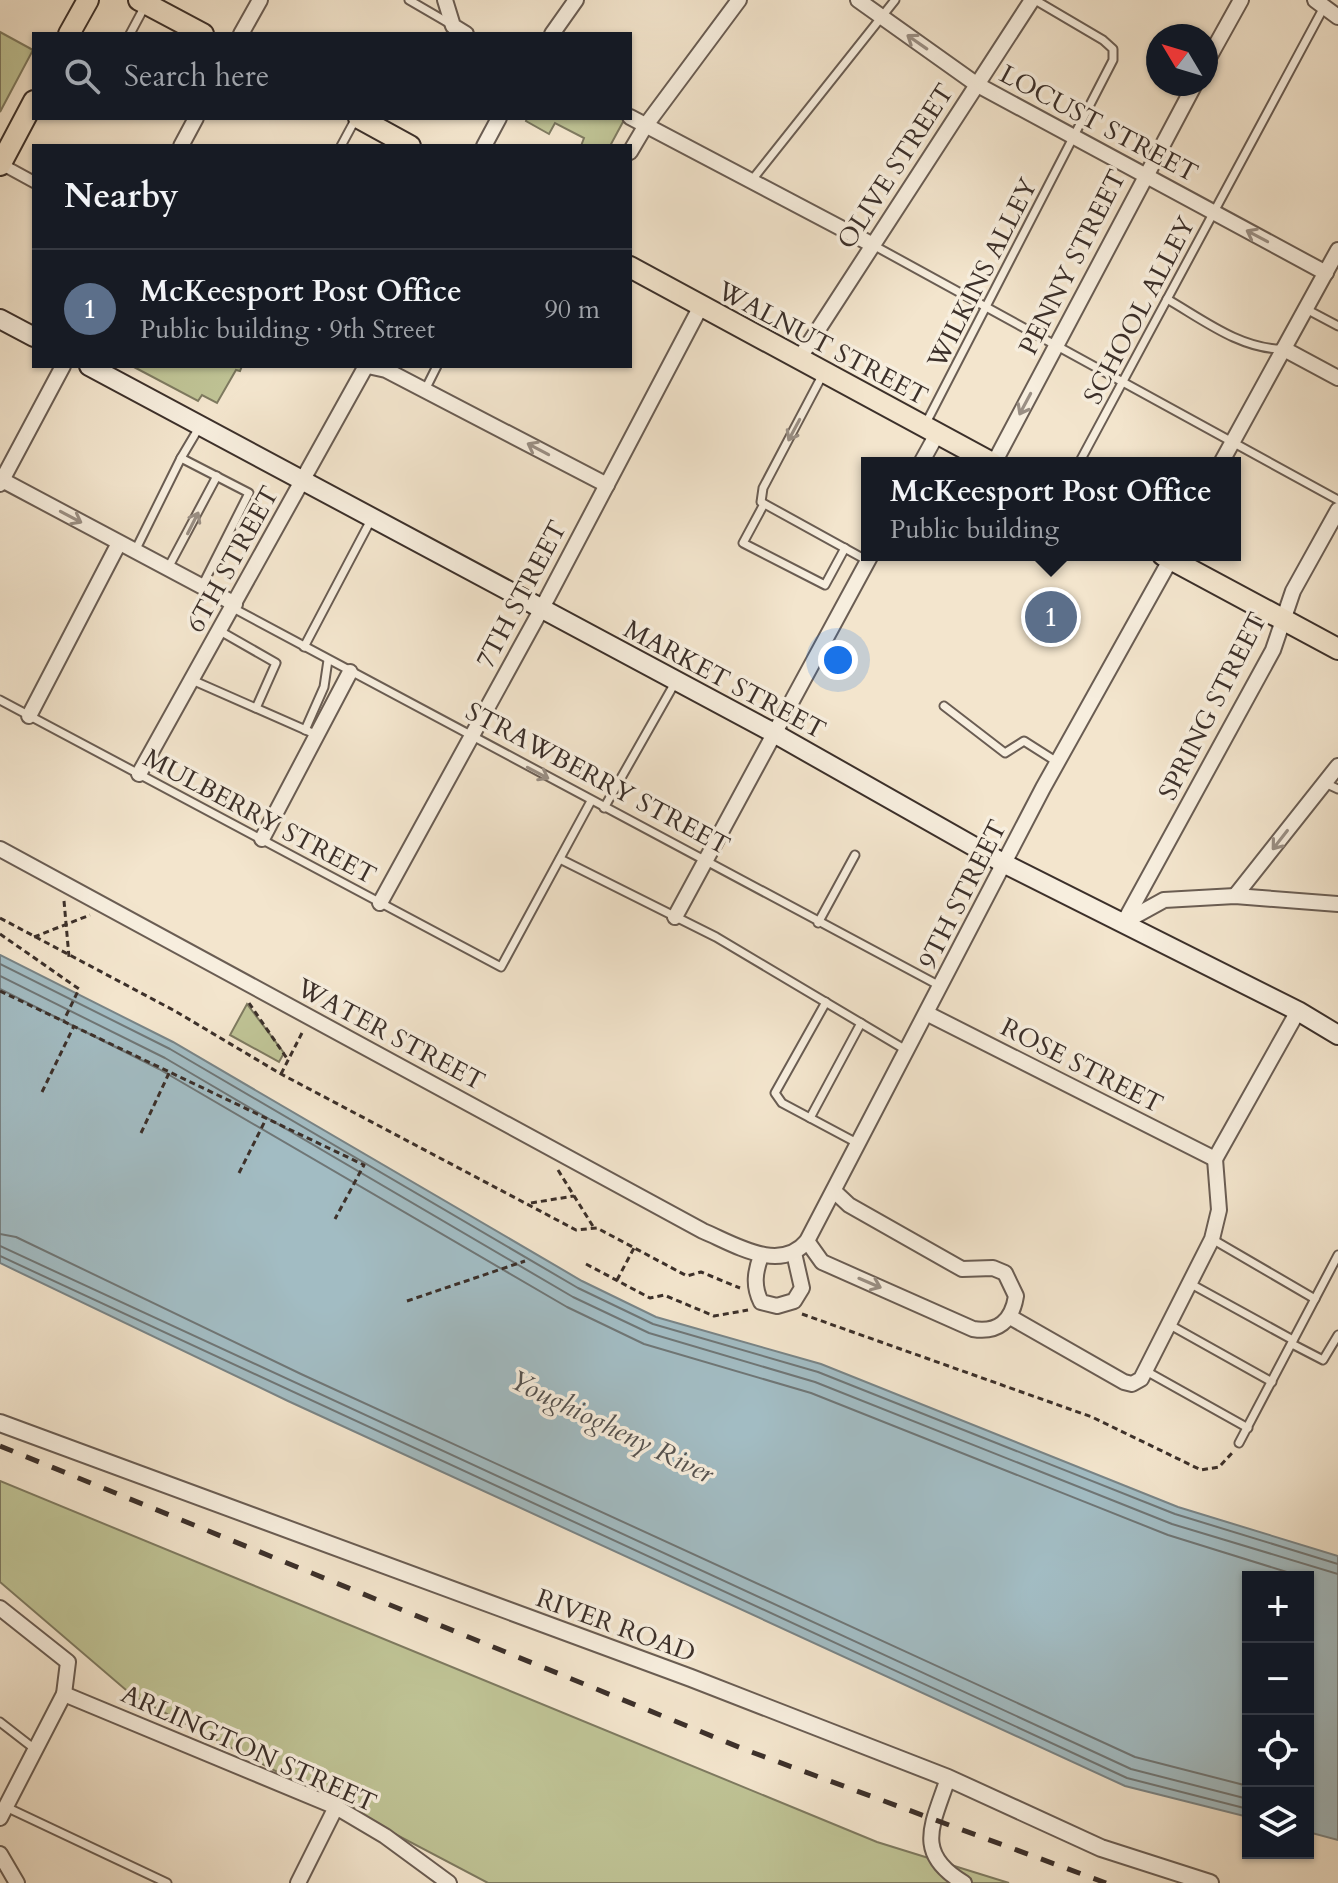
<!DOCTYPE html>
<meta charset="utf-8">
<style>
:root{--surface:#171b24;--page:#242831;--text:#f1f3f6;--muted:#9ea1a6;--line:#363941;--accent:#c59692}
body{margin:0;font-family:Cardo,serif;background:var(--page);color:var(--text)}
.controls{position:absolute;right:24px;bottom:24px;display:grid;overflow:hidden;border-radius:0px;box-shadow:0 2px 6px #0004}
.controls button{width:72px;height:72px;display:grid;place-items:center;padding:0;border:0;border-bottom:2px solid var(--line);background:var(--surface);color:var(--text);font:40px sans-serif}
.compass{position:absolute;left:1146px;top:24px;width:72px;height:72px;border-radius:50%;background:var(--surface);box-shadow:0 2px 6px #0004;rotate:308deg}
.you{position:absolute;left:838px;top:660px;width:28px;height:28px;margin:-20px;border:6px solid #fff;border-radius:50%;background:#1a73e8;box-shadow:0 0 0 12px #1a73e833}
.badge{display:grid;place-items:center;width:52px;height:52px;border-radius:50%;background:var(--accent);color:#fff;font-size:26px;font-weight:700}
.pin{position:absolute;translate:-50% -50%;border:4px solid #fff;box-shadow:0 2px 8px #0006}
.popup{position:absolute;left:861px;top:457px;width:380px;height:104px;box-sizing:border-box;display:grid;place-content:center;border-radius:0px;background:var(--surface);filter:drop-shadow(0 2px 6px #0005);font-size:26px;white-space:nowrap;color:var(--muted)}
.popup b{font-size:30px;color:var(--text)}
.popup::after{content:'';position:absolute;left:50%;top:100%;margin-left:-16px;border:16px solid transparent;border-top-color:var(--surface)}
.list{margin:0;padding:0;list-style:none}
h2{display:flex;justify-content:space-between;align-items:center;height:104px;margin:0;padding:0 32px;font-size:34px}
h2 small{font-size:26px;font-weight:400;color:var(--muted)}
.list li{display:grid;grid-template-columns:52px 1fr auto;gap:24px;align-items:center;box-sizing:border-box;height:120px;padding:0 32px;border-top:2px solid var(--line)}
.list b{display:block;font-size:30px;white-space:nowrap}
.list p{margin:0;font-size:26px;white-space:nowrap;color:var(--muted)}
.list em{font-size:26px;font-style:normal;color:var(--muted)}
.icon{flex:none;width:44px;height:44px;fill:none;stroke:currentColor;stroke-width:2;stroke-linecap:round;stroke-linejoin:round}
.map{position:relative;flex:none;width:1338px;height:1883px;overflow:hidden}
.search{position:absolute;background:var(--surface);box-shadow:0 2px 6px #0004;left:32px;top:32px;width:600px;height:88px;display:flex;align-items:center;gap:20px;box-sizing:border-box;padding:0 28px;border-radius:0px;color:var(--muted);font-size:30px}
.panel{position:absolute;background:var(--surface);box-shadow:0 2px 6px #0004;left:32px;top:144px;width:600px;height:224px;border-radius:0px}
.map>svg:first-child{display:block}
.green{fill:#bfc395;stroke:#7e7a60;stroke-width:2}
.water{fill:#a2bcc3;stroke:#798486;stroke-width:2}
.lines{fill:none;stroke-linecap:round;stroke-linejoin:round}
.shore{stroke:#6f7676;stroke-width:2}
.service-casing{stroke:#6a5d53;stroke-width:11}
.pedestrian-casing{stroke:#6a5d53;stroke-width:14}
.minor-casing{stroke:#6a5d53;stroke-width:18}
.tertiary-casing{stroke:#6a5d53;stroke-width:20}
.secondary-casing{stroke:#3c302a;stroke-width:22}
.primary-casing{stroke:#3c302a;stroke-width:24}
.path{stroke:#3c302a;stroke-width:3;stroke-dasharray:6 4;stroke-linecap:butt}
.service{stroke:#f7eede;stroke-width:7}
.pedestrian{stroke:#f7eede;stroke-width:10}
.minor{stroke:#f7eede;stroke-width:14}
.tertiary{stroke:#f7eede;stroke-width:16}
.secondary{stroke:#f7eede;stroke-width:18}
.primary{stroke:#f3e5cd;stroke-width:20}
.rail{stroke:#3c302a;stroke-width:5;stroke-dasharray:14 14;stroke-linecap:butt}
.oneway{stroke:#9a8f84}
.labels{text-anchor:middle;stroke-width:7;stroke-linejoin:round;paint-order:stroke}
.street-label{font-size:26px;fill:#3c302a;stroke:#f7eede}
.water-label{font-size:28px;font-style:italic;fill:#565350;stroke:#f7eede}
</style>
<div class="map">
<svg width="1338" height="1883" viewBox="0 0 1338 1883">
<rect width="100%" height="100%" fill="#f3e5cd"/>
<filter id="stains"><feTurbulence type="fractalNoise" baseFrequency=".0025" numOctaves="4"/><feColorMatrix values="0 0 0 0 .2 0 0 0 0 .09 0 0 0 0 .02 0 0 0 .5 -.17"/></filter>
<radialGradient id="worn" r=".72"><stop offset=".6" stop-color="#630" stop-opacity="0"/><stop offset="1" stop-color="#630" stop-opacity=".3"/></radialGradient>
<g class="green">
<path d="M0,32L33,50L0,112Z"/>
<path d="M527,118H621L624,120L610,146H581L584,138L555,123L549,134L526,121Z"/>
<path d="M132,366H242L240,371L236,370L217,403L202,395L198,401Z"/>
<path d="M247,1004L284,1053L279,1062L230,1035Z"/>
<path d="M0,1481L877,1842L1009,1883H488L133,1696L0,1582Z"/>
</g>
<path class="water" d="M0,955L173,1042L582,1281L656,1317L821,1364L1178,1507L1338,1556V1840L1308,1832V1577H1248V1817L1125,1786L288,1401L0,1263Z"/>
<g class="lines">
<g class="shore">
<path d="M0,964L170,1049L578,1288L653,1324L818,1372L1175,1514L1338,1564"/>
<path d="M0,976L165,1058L573,1297L649,1333L815,1382L1172,1524L1338,1574"/>
<path d="M0,989L159,1069L567,1307L644,1344L811,1393L1168,1535L1303,1577"/>
<path d="M0,1234L16,1237L301,1374L1135,1757L1248,1786"/>
<path d="M0,1246L1131,1769L1248,1799"/>
<path d="M0,1256L1127,1778L1248,1809"/>
</g>
<defs>
<g id="service">
<path d="M409,0L452,25"/>
<path d="M130,34L146,4"/>
<path d="M341,146L355,120"/>
<path d="M752,180L895,0"/>
<path d="M873,245L1338,500"/>
<path d="M1167,299C1202,319 1240,349 1282,349"/>
<path d="M1306,309L1338,326"/>
<path d="M823,374L763,488L761,502L868,561"/>
<path d="M425,390L437,366"/>
<path d="M925,425L1113,60V49L1103,40L1035,0"/>
<path d="M200,426L181,458L249,493L202,586"/>
<path d="M1079,463L1324,7"/>
<path d="M764,504L743,543L825,585L845,548"/>
<path d="M135,551L181,458"/>
<path d="M168,568L217,476"/>
<path d="M233,608L940,986"/>
<path d="M220,631L276,663L256,708"/>
<path d="M304,647L372,518"/>
<path d="M192,680L317,735"/>
<path d="M0,700L501,967L591,801"/>
<path d="M944,706L1005,753L1024,741L1057,762"/>
<path d="M305,730L324,687L328,660"/>
<path d="M1325,783L1338,789"/>
<path d="M604,808L676,681"/>
<path d="M560,859L716,937L906,1050"/>
<path d="M818,923L855,855"/>
<path d="M826,1002L775,1093L782,1103L857,1143"/>
<path d="M810,1118L861,1023"/>
<path d="M1212,1239L1315,1299"/>
<path d="M1191,1284L1293,1340"/>
<path d="M1170,1325L1272,1382"/>
<path d="M1292,1344L1323,1360L1338,1335"/>
<path d="M1146,1371L1248,1428"/>
<path d="M1239,1443L1338,1255"/>
<path d="M0,1722L36,1750"/>
<path d="M6,1807L167,1883"/>
</g>
<path id="pedestrian" d="M1,164L34,182"/>
<g id="minor">
<path d="M445,0L453,26L466,34"/>
<path d="M858,0L976,84L1326,273"/>
<path d="M1315,0L1338,17"/>
<path d="M241,34L260,0"/>
<path d="M552,34L576,0"/>
<path d="M1206,63L1241,0"/>
<path d="M630,117L873,245"/>
<path d="M181,146L196,118"/>
<path d="M484,146L499,118"/>
<path d="M630,152L646,125L739,0"/>
<path d="M1284,349L1338,378"/>
<path d="M799,359L1032,0"/>
<path d="M368,366L386,370L607,485"/>
<path d="M921,463L937,434"/>
<path d="M994,463L1195,84"/>
<path d="M1221,463L1338,250"/>
<path d="M2,480L235,604"/>
<path d="M0,484L63,366"/>
<path d="M29,716L119,543"/>
<path d="M139,774L366,366"/>
<path d="M262,839L350,672"/>
<path d="M0,849L703,1231C734,1244 780,1274 807,1241L1043,788L1173,555"/>
<path d="M1235,896L1338,766"/>
<path d="M380,903L541,610L701,306"/>
<path d="M675,917L871,555"/>
<path d="M1124,922L1273,650L1293,591L1338,510"/>
<path d="M1124,922L1164,900L1235,896L1338,904"/>
<path d="M928,1014L1215,1159"/>
<path d="M1215,1159L1298,1011"/>
<path d="M807,1241L822,1262L973,1329C998,1333 1012,1321 1016,1296L1005,1273L993,1268L962,1269L849,1205L834,1191"/>
<path d="M761,1256C755,1272 753,1286 761,1302L777,1306L794,1301L802,1288L794,1253"/>
<path d="M1010,1317L1124,1382L1132,1384L1141,1379L1212,1239L1219,1210L1215,1159"/>
<path d="M0,1608L68,1662L64,1694L0,1818"/>
<path d="M64,1694L336,1807L385,1836L449,1883"/>
<path d="M948,1778C933,1824 913,1853 964,1883"/>
<path d="M0,1854L17,1883"/>
<path d="M298,1883L336,1807"/>
</g>
<path id="tertiary" d="M0,1423L691,1678L948,1778L1101,1848L1210,1883"/>
<g id="secondary">
<path d="M0,319L34,337"/>
<path d="M89,366L772,732L1003,863L1298,1011L1338,1035"/>
</g>
<g id="primary">
<path d="M139,0L203,34"/>
<path d="M69,34L88,0"/>
<path d="M359,118L410,146"/>
<path d="M0,165L34,101"/>
<path d="M630,267L992,463"/>
<path d="M1163,555L1338,649"/>
</g>
</defs>
<use href="#service" class="service-casing"/>
<use href="#pedestrian" class="pedestrian-casing"/>
<use href="#minor" class="minor-casing"/>
<use href="#tertiary" class="tertiary-casing"/>
<use href="#secondary" class="secondary-casing"/>
<use href="#primary" class="primary-casing"/>
<g class="path">
<path d="M64,901L69,957"/>
<path d="M0,918L175,1011L281,1074L576,1230L597,1228L687,1276L701,1272L740,1288"/>
<path d="M0,934L79,989L64,1020"/>
<path d="M34,937L90,915"/>
<path d="M0,991L364,1165L335,1219"/>
<path d="M249,1003L288,1060"/>
<path d="M281,1074L303,1031"/>
<path d="M42,1092L74,1026"/>
<path d="M141,1133L170,1071"/>
<path d="M558,1170L594,1228"/>
<path d="M239,1173L266,1119"/>
<path d="M531,1203L574,1196"/>
<path d="M586,1264L650,1298L664,1295L714,1316L748,1310"/>
<path d="M617,1280L634,1248"/>
<path d="M407,1301L525,1261"/>
<path d="M802,1314L1092,1417L1201,1470L1219,1467L1233,1452"/>
</g>
<use href="#service" class="service"/>
<use href="#pedestrian" class="pedestrian"/>
<use href="#minor" class="minor"/>
<use href="#tertiary" class="tertiary"/>
<use href="#secondary" class="secondary"/>
<use href="#primary" class="primary"/>
<path class="rail" d="M0,1446L746,1750L1106,1883"/>
</g>
<defs><path id="oneway-shaft" d="M-6 0H5M1.5-3L5.5 0L1.5 3" fill="none" stroke-width="1.6" stroke-linecap="round" stroke-linejoin="round" transform="scale(2)"/></defs>
<g class="oneway">
<use href="#oneway-shaft" transform="translate(917 42) rotate(-145)"/>
<use href="#oneway-shaft" transform="translate(1257 236) rotate(-152)"/>
<use href="#oneway-shaft" transform="translate(1025 404) rotate(118)"/>
<use href="#oneway-shaft" transform="translate(794 430) rotate(118)"/>
<use href="#oneway-shaft" transform="translate(538 449) rotate(-152)"/>
<use href="#oneway-shaft" transform="translate(71 517) rotate(28)"/>
<use href="#oneway-shaft" transform="translate(193 523) rotate(-63)"/>
<use href="#oneway-shaft" transform="translate(538 773) rotate(28)"/>
<use href="#oneway-shaft" transform="translate(1280 840) rotate(128)"/>
<use href="#oneway-shaft" transform="translate(870 1283) rotate(23)"/>
</g>
<g class="labels">
<g class="street-label">
<text transform="translate(1099 123) rotate(28)" y="9">LOCUST STREET</text>
<text transform="translate(895 166) rotate(-57)" y="9">OLIVE STREET</text>
<text transform="translate(1072 262) rotate(-63)" y="9">PENNY STREET</text>
<text transform="translate(982 273) rotate(-63)" y="9">WILKINS ALLEY</text>
<text transform="translate(1139 310) rotate(-62)" y="9">SCHOOL ALLEY</text>
<text transform="translate(823 343) rotate(28)" y="9">WALNUT STREET</text>
<text transform="translate(232 559) rotate(-61)" y="9">6TH STREET</text>
<text transform="translate(521 594) rotate(-62)" y="9">7TH STREET</text>
<text transform="translate(725 679) rotate(28)" y="9">MARKET STREET</text>
<text transform="translate(1212 706) rotate(-63)" y="9">SPRING STREET</text>
<text transform="translate(598 778) rotate(28)" y="9">STRAWBERRY STREET</text>
<text transform="translate(260 816) rotate(28)" y="9">MULBERRY STREET</text>
<text transform="translate(962 894) rotate(-63)" y="9">9TH STREET</text>
<text transform="translate(391 1034) rotate(28)" y="9">WATER STREET</text>
<text transform="translate(1082 1065) rotate(27)" y="9">ROSE STREET</text>
<text transform="translate(616 1625) rotate(20)" y="9">RIVER ROAD</text>
<text transform="translate(249 1748) rotate(24)" y="9">ARLINGTON STREET</text>
</g>
<g class="water-label">
<text transform="translate(612 1426) rotate(26)" y="10">Youghiogheny River</text>
</g>
</g>
<rect width="100%" height="100%" filter="url(#stains)"/>
<rect width="100%" height="100%" fill="url(#worn)"/>
</svg>
<div class="controls">
<button>+</button>
<button>−</button>
<button><svg class="icon" aria-label="locate" viewBox="0 0 24 24"><circle cx="12" cy="12" r="6"/><path d="M12 2v4M12 18v4M2 12h4M18 12h4"/></svg></button>
<button><svg class="icon" aria-label="layers" viewBox="0 0 24 24"><path d="M12 4l9 5-9 5-9-5zM3 14l9 5 9-5"/></svg></button>
</div>
<svg class="compass" viewBox="-18 -18 36 36"><path d="M0-13l5 13h-10z" fill="#e53935"/><path d="M0 13l5-13h-10z" fill="#9ea1a6"/></svg>
<div class="you"></div>
<div class="pin badge" style="left:1051px;top:617px;background:#5c6f8a">1</div>
<div class="popup"><b>McKeesport Post Office</b>Public building</div>
<div class="search"><svg class="icon" aria-label="search" viewBox="0 0 24 24"><circle cx="10" cy="10" r="6"/><path d="M15 15l6 6"/></svg>Search here</div>
<section class="panel">
<h2>Nearby<small></small></h2>
<ul class="list">
<li><span class="badge" style="background:#5c6f8a">1</span><div><b>McKeesport Post Office</b><p>Public building · 9th Street</p></div><em>90 m</em></li>
</ul>
</section>
</div>
